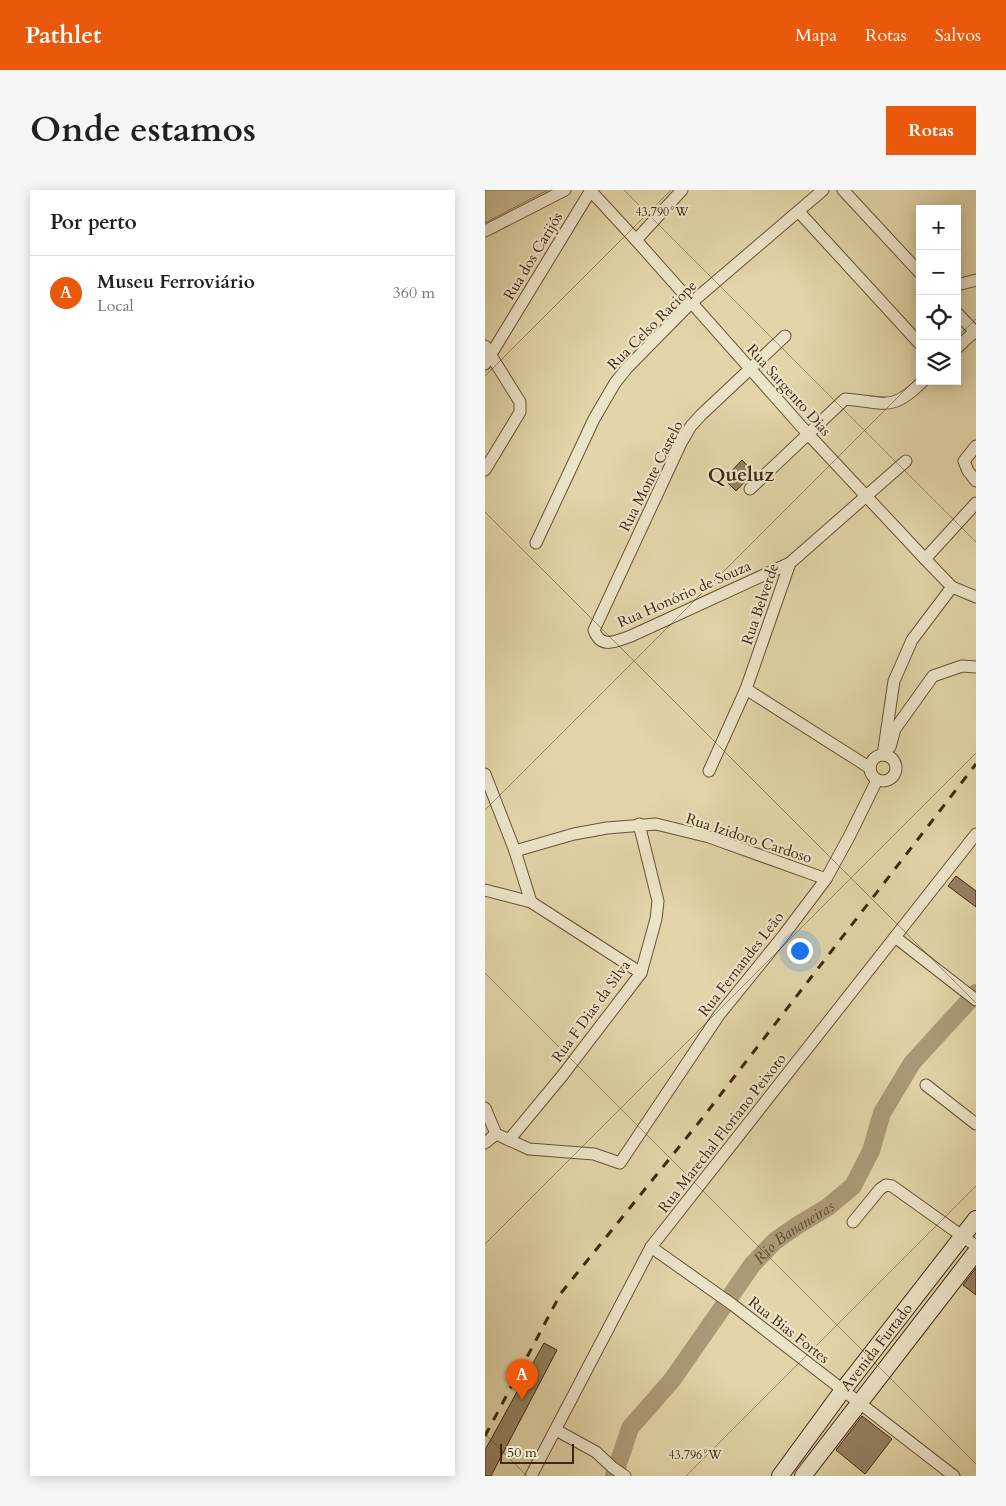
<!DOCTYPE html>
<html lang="pt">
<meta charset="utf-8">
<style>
:root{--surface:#fff;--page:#f6f6f6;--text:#202124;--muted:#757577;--line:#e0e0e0;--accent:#ea580c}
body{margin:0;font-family:Cardo,serif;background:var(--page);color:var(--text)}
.controls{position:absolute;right:15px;top:15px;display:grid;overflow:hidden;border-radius:0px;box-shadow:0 2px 12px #0003}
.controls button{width:45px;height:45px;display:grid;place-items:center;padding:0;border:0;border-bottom:1px solid var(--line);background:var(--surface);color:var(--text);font:25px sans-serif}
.scale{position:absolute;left:15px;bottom:12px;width:74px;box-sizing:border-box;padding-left:5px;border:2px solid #412712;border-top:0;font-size:14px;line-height:18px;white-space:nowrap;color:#412712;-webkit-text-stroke:4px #ece4c7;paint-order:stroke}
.you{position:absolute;left:314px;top:760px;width:18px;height:18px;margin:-12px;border:4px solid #fff;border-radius:50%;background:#1a73e8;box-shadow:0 0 0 8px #1a73e833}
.badge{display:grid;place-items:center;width:32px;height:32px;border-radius:50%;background:var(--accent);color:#fff;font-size:16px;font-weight:700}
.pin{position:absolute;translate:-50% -41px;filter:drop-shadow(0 1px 2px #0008)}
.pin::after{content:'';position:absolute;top:26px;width:18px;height:15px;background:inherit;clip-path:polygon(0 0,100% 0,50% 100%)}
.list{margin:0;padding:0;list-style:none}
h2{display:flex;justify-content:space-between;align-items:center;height:65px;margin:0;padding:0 20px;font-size:21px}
h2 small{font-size:16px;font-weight:400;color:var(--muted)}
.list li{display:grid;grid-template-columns:32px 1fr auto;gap:15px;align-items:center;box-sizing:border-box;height:75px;padding:0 20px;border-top:1px solid var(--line)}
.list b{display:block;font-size:19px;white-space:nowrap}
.list p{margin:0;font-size:16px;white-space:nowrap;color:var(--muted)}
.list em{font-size:16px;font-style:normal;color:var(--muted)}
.icon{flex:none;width:28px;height:28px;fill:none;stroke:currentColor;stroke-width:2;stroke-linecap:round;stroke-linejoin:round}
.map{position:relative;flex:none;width:491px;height:1286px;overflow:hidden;border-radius:0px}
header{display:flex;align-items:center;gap:30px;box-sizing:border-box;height:70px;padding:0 25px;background:var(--accent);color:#fff}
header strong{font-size:24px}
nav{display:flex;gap:28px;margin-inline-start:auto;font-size:18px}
.intro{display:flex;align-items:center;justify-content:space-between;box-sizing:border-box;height:120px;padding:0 30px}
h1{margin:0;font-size:35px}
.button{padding:12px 22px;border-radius:0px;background:var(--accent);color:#fff;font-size:18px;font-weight:700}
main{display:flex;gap:30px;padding:0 30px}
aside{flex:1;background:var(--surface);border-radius:0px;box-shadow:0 2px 12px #0003}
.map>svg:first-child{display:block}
.green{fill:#c6b78f;stroke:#846f50}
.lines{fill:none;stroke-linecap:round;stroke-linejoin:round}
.river{stroke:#ab9a76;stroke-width:18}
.building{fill:#948161;stroke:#412712}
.street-casing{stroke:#695238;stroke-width:13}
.secondary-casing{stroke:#412712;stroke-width:18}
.street{stroke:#ece4c7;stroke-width:11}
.secondary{stroke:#ece4c7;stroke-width:16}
.rail{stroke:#412712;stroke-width:3;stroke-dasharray:9 9;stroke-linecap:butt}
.ticks{fill:none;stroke:#412712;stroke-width:1;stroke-opacity:0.45}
.labels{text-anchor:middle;stroke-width:4.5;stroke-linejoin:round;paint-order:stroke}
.street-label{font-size:15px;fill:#412712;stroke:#ece4c7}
.water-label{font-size:16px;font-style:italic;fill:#614a30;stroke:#ece4c7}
.district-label{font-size:20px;font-weight:bold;fill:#412712;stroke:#ece4c7}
.ticks-label{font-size:12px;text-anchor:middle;fill:#412712;stroke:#ece4c7;stroke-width:4.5;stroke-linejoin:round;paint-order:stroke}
</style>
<header>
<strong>Pathlet</strong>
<nav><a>Mapa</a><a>Rotas</a><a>Salvos</a></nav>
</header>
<div class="intro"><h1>Onde estamos</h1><a class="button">Rotas</a></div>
<main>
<aside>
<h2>Por perto<small></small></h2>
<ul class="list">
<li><span class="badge">A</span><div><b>Museu Ferroviário</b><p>Local</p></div><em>360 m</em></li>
</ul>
</aside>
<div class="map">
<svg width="491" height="1286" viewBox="0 0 491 1286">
<rect width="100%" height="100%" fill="#e1d5a9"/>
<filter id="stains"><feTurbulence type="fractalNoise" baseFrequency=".004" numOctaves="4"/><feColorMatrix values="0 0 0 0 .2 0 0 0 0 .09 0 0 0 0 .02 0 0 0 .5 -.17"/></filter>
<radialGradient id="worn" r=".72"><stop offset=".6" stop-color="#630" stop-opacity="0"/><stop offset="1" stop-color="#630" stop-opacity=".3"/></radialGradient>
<path class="green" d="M0,0H63L0,33Z"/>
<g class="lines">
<path class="river" id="s1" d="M129,1286L145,1238L187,1190L267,1075L290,1051L313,1035L343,1017L368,996L386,961L397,923L427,873L491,803"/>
</g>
<g class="building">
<path d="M257,270L269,282L251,301L239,289Z"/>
<path d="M471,686L491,701V717L463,696Z"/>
<path d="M491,1078V1105L478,1095Z"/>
<path d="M59,1153L72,1160L6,1286H0V1260Z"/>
<path d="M377,1226L407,1249L380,1284L351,1260Z"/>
</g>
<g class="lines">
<defs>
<g id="street">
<path d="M105,0L151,50L323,244L440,369L467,397L491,407"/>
<path d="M358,0L435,83"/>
<path d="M314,22L435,154"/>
<path d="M0,41L80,0"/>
<path d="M151,50L197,0"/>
<path d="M472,95L491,90"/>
<path d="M472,123L491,143"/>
<path d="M300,146L216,225L206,236L196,253L109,440C116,460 131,451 146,446L305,373"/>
<path d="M0,156L35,212V222L0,280"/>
<path d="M472,158L489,142"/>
<path d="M0,174L106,0"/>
<path d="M491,256L479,271L483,281L491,291"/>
<path d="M265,299L360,209C400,212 406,223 438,191"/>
<path d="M51,353L109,229L130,193L142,178L206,113L338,0"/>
<path d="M440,369L491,313"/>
<path d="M261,499L385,578"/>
<path d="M405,557L410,539L448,486L477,476L491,477"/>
<path d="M398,565L409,491L427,450L467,397"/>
<circle cx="398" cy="578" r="13"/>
<path d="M224,581L261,499L305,373L421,271"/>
<path d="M0,584L30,661L46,712L156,783"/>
<path d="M30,661L89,644L122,638L171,634L224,647L341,689"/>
<path d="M0,700L46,712"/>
<path d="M410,747L491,810"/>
<path d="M441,895L491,934"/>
<path d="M0,918L11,944L44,959L109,964L135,973L234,825L298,746L341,689L365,645L392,590"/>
<path d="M24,950L77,886L156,783L171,729L173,711L154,634"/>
<path d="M0,953L11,944"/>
<path d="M368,1032L395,999L401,995L407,996L491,1056"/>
<path d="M166,1057L248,1115L469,1286"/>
<path d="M71,1240L111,1262L127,1277L140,1286"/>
<path d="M46,1286L166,1057L491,644"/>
</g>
<g id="secondary">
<path id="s2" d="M295,1286L358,1200L491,1029"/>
<path d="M318,1286L491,1062"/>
</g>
</defs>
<use href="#street" class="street-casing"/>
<use href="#secondary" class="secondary-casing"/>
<use href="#street" class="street"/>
<use href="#secondary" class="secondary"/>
<path class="rail" d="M0,1246L76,1103L219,926L491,574"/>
</g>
<path class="ticks" d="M139,0L491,352M472,147L491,129M0,186L186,0M0,322L491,813M0,620L435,185M0,783L491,1274M0,1054L491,563M0,1244L42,1286M201,1286L491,996"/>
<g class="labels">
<g class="street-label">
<text transform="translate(48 66) rotate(-59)" y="5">Rua dos Carijós</text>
<text transform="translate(167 135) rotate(-45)" y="5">Rua Celso Raciope</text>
<text transform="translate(304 200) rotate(48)" y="5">Rua Sargento Dias</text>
<text transform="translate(166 286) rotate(-63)" y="5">Rua Monte Castelo</text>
<text transform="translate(199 404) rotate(-24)" y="5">Rua Honório de Souza</text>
<text transform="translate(275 414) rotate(-71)" y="5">Rua Belverde</text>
<text transform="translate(264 648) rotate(18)" y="5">Rua Izidoro Cardoso</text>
<text transform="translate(256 774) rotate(-52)" y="5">Rua Fernandes Leão</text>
<text transform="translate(106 821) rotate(-54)" y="5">Rua F Dias da Silva</text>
<text transform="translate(237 943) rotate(-52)" y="5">Rua Marechal Floriano Peixoto</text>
<text transform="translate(304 1140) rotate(38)" y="5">Rua Bias Fortes</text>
<text dy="5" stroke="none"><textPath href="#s2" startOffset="161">Avenida Furtado</textPath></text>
</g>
<g class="water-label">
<text dy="6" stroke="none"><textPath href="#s1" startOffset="308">Rio Bananeiras</textPath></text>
</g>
<g class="district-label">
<text x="256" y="291">Queluz</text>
</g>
</g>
<g class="ticks-label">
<text x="177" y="26">43.790°W</text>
<text x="210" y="1269">43.796°W</text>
</g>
<rect width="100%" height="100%" filter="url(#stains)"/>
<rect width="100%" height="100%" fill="url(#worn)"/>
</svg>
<div class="controls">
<button>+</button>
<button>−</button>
<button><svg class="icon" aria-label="locate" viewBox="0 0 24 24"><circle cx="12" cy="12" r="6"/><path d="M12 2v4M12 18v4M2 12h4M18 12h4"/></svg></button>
<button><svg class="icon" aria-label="layers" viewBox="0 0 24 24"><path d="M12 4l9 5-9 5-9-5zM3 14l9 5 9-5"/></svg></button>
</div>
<div class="scale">50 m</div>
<div class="you"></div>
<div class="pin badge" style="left:37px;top:1210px">A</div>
</div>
</main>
